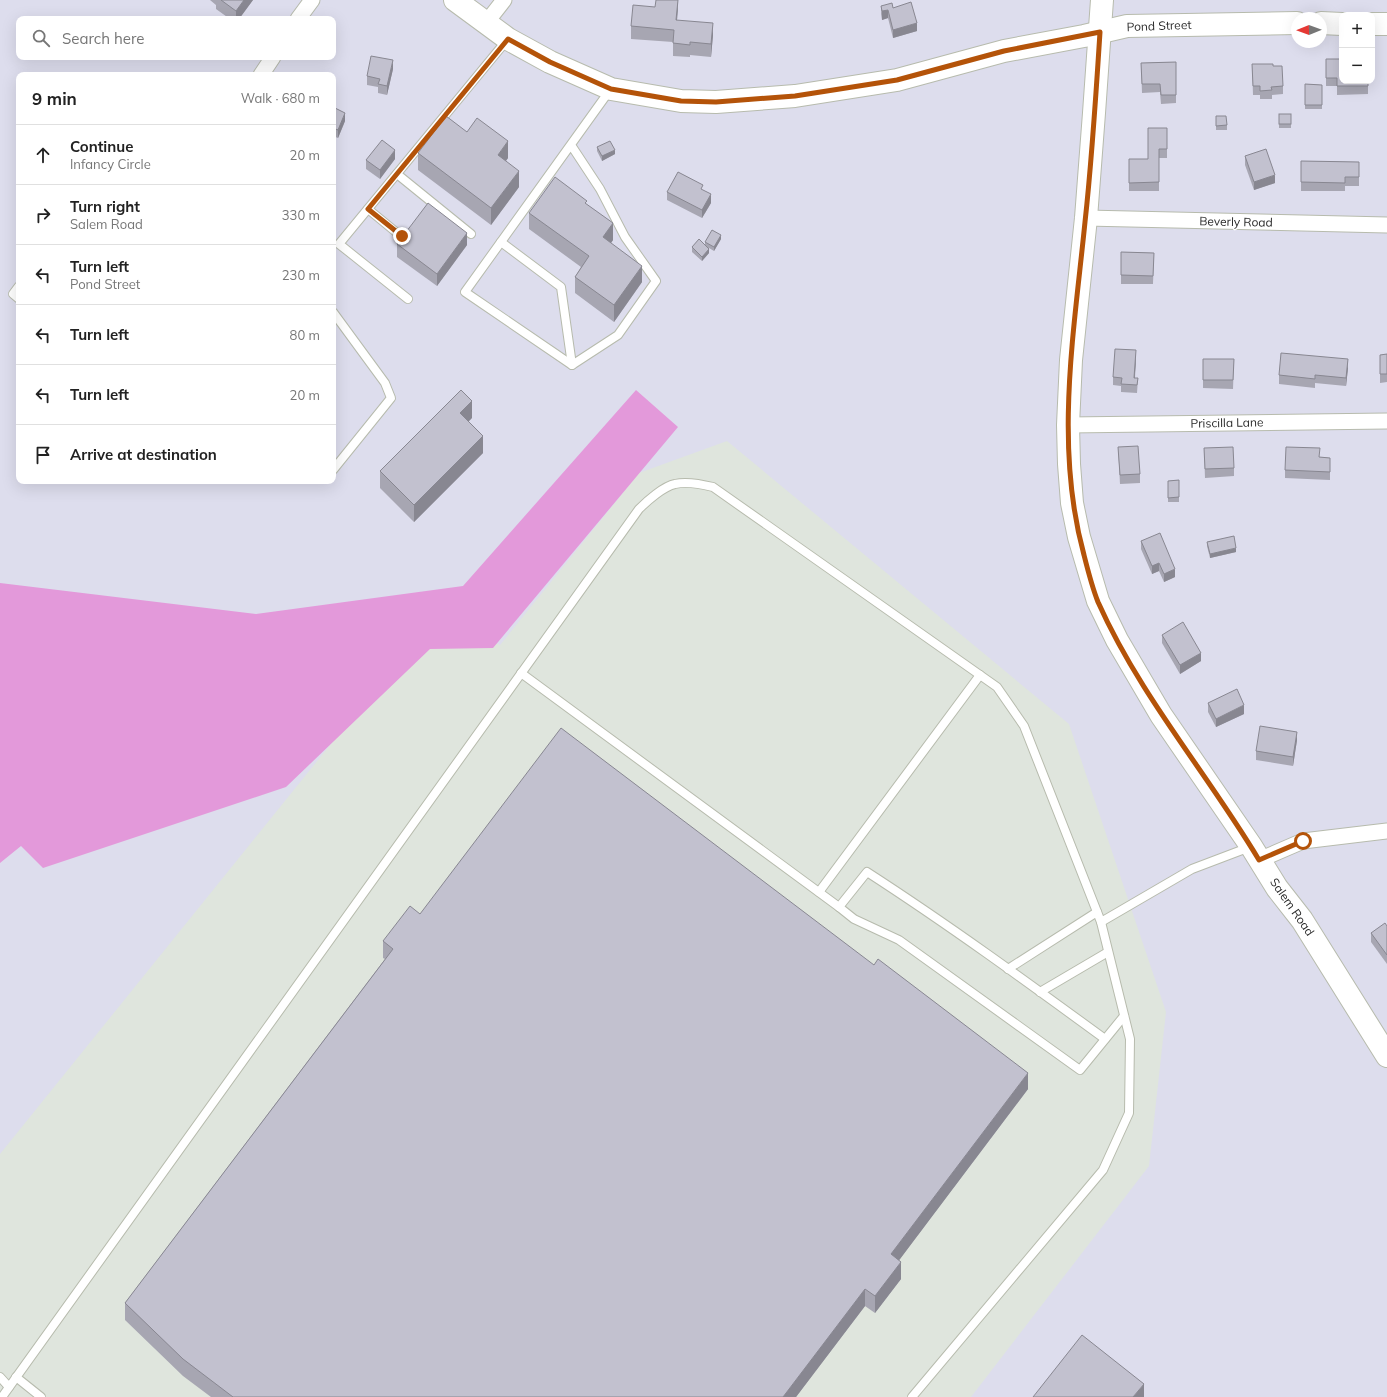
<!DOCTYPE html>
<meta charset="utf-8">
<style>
:root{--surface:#fff;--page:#f6f6f6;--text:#222;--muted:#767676;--line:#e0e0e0}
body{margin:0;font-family:Mulish,sans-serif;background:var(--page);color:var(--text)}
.controls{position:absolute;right:12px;top:12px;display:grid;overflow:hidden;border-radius:8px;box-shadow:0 4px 16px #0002}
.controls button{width:36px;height:36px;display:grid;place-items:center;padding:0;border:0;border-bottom:1px solid var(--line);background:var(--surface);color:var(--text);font:20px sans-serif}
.compass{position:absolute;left:1291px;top:12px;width:36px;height:36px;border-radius:50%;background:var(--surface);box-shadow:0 4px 16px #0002;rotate:269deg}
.stop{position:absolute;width:12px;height:12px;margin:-9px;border:3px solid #b45309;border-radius:50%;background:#fff}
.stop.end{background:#b45309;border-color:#fff;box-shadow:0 1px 4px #0008}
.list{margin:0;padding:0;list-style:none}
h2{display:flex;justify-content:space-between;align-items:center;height:52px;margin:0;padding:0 16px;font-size:17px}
h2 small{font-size:13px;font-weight:400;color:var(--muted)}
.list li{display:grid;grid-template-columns:26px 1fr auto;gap:12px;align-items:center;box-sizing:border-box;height:60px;padding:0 16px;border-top:1px solid var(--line)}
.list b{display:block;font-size:15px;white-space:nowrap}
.list p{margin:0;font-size:13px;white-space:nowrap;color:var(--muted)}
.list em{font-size:13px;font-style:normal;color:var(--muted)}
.icon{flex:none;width:22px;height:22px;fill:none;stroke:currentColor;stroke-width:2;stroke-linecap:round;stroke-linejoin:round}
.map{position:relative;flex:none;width:1387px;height:1397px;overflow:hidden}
.search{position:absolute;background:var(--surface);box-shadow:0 4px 16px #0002;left:16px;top:16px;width:320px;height:44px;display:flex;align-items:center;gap:10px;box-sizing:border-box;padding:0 14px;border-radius:8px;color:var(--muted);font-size:15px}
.panel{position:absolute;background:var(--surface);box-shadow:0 4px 16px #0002;left:16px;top:72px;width:320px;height:412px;border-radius:8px}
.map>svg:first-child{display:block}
.industrial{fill:#dfe5dd}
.green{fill:#e399da}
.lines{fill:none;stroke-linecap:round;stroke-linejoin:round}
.lane-casing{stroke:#b7bbad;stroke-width:10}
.street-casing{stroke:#b7bbad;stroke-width:17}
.secondary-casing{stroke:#b7bbad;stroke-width:24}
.lane{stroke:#fff;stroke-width:8}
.street{stroke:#fff;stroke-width:15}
.secondary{stroke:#fff;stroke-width:22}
.wall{fill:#a7a6b2}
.shaded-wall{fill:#888791}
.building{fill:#c2c1cf;stroke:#888791}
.route{stroke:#b45309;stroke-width:5}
.labels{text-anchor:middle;stroke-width:3;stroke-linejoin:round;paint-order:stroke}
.street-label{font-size:12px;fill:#2b2b2b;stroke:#fff}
</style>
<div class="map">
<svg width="1387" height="1397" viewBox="0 0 1387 1397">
<rect width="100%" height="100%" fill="#dddded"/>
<path class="industrial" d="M727,441L1069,724L1166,1012L1149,1166L971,1397H0V1154L435,615L500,645L639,473Z"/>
<path class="green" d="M636,390L678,427L493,648L430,649L286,787L43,868L21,846L0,863V583L256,614L463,586Z"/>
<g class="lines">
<defs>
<g id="lane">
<path d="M571,145L600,189L625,237L656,281L618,335L572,365L465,292L610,90"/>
<path d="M397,174L471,234"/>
<path d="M368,209L402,237"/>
<path d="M501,242L561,287L572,365"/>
<path d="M19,286L13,294L19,299"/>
<path d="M408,299L339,244L507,40"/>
<path d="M333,312L385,383L391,398L333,470"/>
<path d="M521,673L839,907L867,872C949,925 1027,982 1105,1039"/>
<path d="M819,892L980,675"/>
<path d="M839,907L854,919L899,940L1080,1070L1124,1016"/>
<path d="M1008,969L1097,912"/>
<path d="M1040,992L1108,952"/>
<path d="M0,1377L9,1387"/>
<path d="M16,1377L41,1397"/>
<path d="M2,1397L639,509C647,501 664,486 675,484C687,481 701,484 713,487L997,687L1024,726L1101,922L1192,869L1250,847"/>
<path d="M912,1397L1103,1170L1129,1113L1130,1039L1101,922"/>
</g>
<g id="street">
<path d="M298,19L312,0"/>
<path d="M486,23L504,0"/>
<path d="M261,75L273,57"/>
<path d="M1086,218L1387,225"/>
<path d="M1068,425L1387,421"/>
<path d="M1259,860L1303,841L1387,831"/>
</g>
<g id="secondary">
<path d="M455,0L508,39L550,62L611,89L681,101L716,102L795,96L897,80L1004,51L1084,36L1127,26L1297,23"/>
<path d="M1102,0L1094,113L1086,218L1071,360L1068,425L1069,464L1072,503L1079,537L1098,601L1117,640L1161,715L1251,846L1277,888L1302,920L1387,1056"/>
<path d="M1321,23L1342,24"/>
<path d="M1372,24H1387"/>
</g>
</defs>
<use href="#lane" class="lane-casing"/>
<use href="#street" class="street-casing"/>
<use href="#secondary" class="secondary-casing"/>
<use href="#lane" class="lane"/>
<use href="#street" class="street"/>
<use href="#secondary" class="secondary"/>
</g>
<g class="wall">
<path d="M210,0H253L239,19H230L216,9V5Z"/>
<path d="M678,0L677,20L713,35L711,57L690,55V57L673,56V42L631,39V26L655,7Z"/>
<path d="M881,6L917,31L893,38L888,18L882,20L881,14Z"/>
<path d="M1326,59L1342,81H1368V94L1337,95V86H1326Z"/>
<path d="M1176,62V103L1161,104L1160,92L1142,93L1141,63Z"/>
<path d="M1252,64L1273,66L1283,86V94L1272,95V99H1260V95H1253Z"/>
<path d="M393,69L387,95L378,93V87L367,85V76Z"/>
<path d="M1305,84L1322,85V109H1305Z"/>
<path d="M333,107L345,121L338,138L333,136Z"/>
<rect x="1279" y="114" width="12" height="14"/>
<path d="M1216,116L1227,125V130H1216Z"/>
<path d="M1167,128V158H1159V191H1129V159H1148Z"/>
<path d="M467,132L508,158L506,161L519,187L491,225L418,170V153Z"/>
<path d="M597,147L615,154L602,161L597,151Z"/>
<path d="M1245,156L1275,183L1254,190L1245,165Z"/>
<path d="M395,159L380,179L366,169V160Z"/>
<path d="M1301,161L1359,162V186H1345V191H1301Z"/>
<path d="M703,190L711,203L702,218L667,200V192Z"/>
<path d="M587,205L613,240L611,243L642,282L614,322L575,293V277L581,267L529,229V213Z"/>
<path d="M721,239L714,251L709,248V253L702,261L692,252V247L705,245V242Z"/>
<path d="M397,244L467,245L437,286L397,257Z"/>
<path d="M1121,252L1154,253L1153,284H1121Z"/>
<path d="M1387,354V382L1380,383V355Z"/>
<path d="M1136,359L1135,378H1138L1137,393L1121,392V386L1113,385V377Z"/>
<path d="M1203,359H1234L1233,389L1203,388Z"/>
<path d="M1348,368L1346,386L1315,383V388L1279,384V375Z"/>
<path d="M472,418L468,422L483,453L414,522L380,488V471Z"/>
<path d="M1118,447L1140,474V483L1120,484Z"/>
<path d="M1204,448L1234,468V476L1205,478Z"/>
<path d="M1320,457L1330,458V480L1285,478V470Z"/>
<path d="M1179,480V502H1168V481Z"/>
<path d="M1141,541L1175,577L1164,582L1159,571L1152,574L1141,549Z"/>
<path d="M1207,542L1236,552L1210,558L1207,546Z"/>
<path d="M1162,635L1201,661L1180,674L1162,643Z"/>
<path d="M1208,703L1244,714L1216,727L1208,712Z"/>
<path d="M1297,740L1293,766L1256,760V751Z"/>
<path d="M420,914L1028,1089L899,1260L901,1279L875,1313L865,1306L796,1397H211L183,1376L125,1320V1303L385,959L383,958V941Z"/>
<path d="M1387,926V964L1371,942V933Z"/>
</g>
<g class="shaded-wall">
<path d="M244,0H253L239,19H236V11Z"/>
<path d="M678,0V8L676,32V20Z"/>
<path d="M888,10V18L882,20V11Z"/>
<path d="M713,23V35L711,57V44Z"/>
<path d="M917,23V31L893,38V30Z"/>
<path d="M393,60V69L387,95V86Z"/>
<path d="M345,113V121L338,138V130Z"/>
<path d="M508,141V158L498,171V155Z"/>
<path d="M395,150V159L380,179V170Z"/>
<path d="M615,150V154L602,161V156Z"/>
<path d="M519,171V187L491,225V208Z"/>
<path d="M1275,175V183L1254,190V182Z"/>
<path d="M711,194V203L702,218V210Z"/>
<path d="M613,223V240L603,254V237Z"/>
<path d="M467,233V245L437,286V274Z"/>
<path d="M721,235V239L714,251V247Z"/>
<path d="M709,249V253L702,261V257Z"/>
<path d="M642,266V282L614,322V305Z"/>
<path d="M1136,350V359L1134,386V378Z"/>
<path d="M1348,359V368L1346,386V378Z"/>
<path d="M472,401V418L460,430V413Z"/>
<path d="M483,436V453L414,522V505Z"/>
<path d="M1236,548V552L1210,558V554Z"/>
<path d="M1159,563V571L1152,574V566Z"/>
<path d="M1175,569V577L1164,582V574Z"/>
<path d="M1201,653V661L1180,674V665Z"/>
<path d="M1244,705V714L1216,727V719Z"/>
<path d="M1297,732V740L1293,766V757Z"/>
<path d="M1028,1073V1089L891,1271V1254Z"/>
<path d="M901,1262V1279L875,1313V1296Z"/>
<path d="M865,1289V1306L796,1397H783Z"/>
<path d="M1144,1384V1397H1133Z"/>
</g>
<g class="building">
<path d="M221,0H244L236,11Z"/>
<path d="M656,0H678L676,20L713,23L711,44L690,42V45L673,43L674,30L631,26L633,5L655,7Z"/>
<path d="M911,2L917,23L893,30L888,10L882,11L881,6L892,3L893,8Z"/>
<path d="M371,56L393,60L387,86L378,84L380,79L367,76Z"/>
<path d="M1326,59H1342V81H1368V86H1337V78H1326Z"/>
<path d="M1176,62V95H1161L1160,84H1142L1141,63Z"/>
<path d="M1252,64H1273V66H1282L1283,86L1271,87L1272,90L1260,91V86H1253Z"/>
<path d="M1305,84L1322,85V105H1305Z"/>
<path d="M333,107L345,113L338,130L333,128Z"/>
<rect x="1279" y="114" width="12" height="10"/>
<path d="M446,116L467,132L477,118L508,141L498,155L519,171L491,208L418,153Z"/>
<path d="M1216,116H1226L1227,125L1216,126Z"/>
<path d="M1148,128H1167V149H1159V182L1129,183V159H1148Z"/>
<path d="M382,140L395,150L380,170L366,160Z"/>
<path d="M610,141L615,150L602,156L597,147Z"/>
<path d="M1266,149L1275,175L1254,182L1245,156Z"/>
<path d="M1301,161L1359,162V177H1345V183L1301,182Z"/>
<path d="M678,172L703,185L701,189L711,194L702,210L667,192Z"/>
<path d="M555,177L587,201L585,203L613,223L603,237L642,266L614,305L575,277L589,256L529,213Z"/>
<path d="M428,203L467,233L437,274L397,244Z"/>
<path d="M712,230L721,235L714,247L705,242Z"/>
<path d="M699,239L709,249L702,257L692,247Z"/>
<path d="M1121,252L1154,253L1153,276L1121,275Z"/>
<path d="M1115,349L1136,350L1134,378H1138L1137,385L1121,384L1122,378L1113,377Z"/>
<path d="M1281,353L1348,359L1346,378L1315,375V379L1279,375Z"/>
<path d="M1387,354V374H1380V355Z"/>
<path d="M1203,359H1234L1233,380H1203Z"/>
<path d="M461,390L472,401L460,413L483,436L414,505L380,471Z"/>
<path d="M1138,446L1140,474L1120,475L1118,447Z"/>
<path d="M1233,447L1234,468L1205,469L1204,448Z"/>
<path d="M1286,447L1320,448L1319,457L1330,458V472L1285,470Z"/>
<path d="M1179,480V497L1168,498V481Z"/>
<path d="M1160,533L1175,569L1164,574L1159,563L1152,566L1141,541Z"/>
<path d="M1234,536L1236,548L1210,554L1207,542Z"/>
<path d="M1183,622L1201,653L1180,665L1162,635Z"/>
<path d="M1237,689L1244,705L1216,719L1208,703Z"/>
<path d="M1260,726L1297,732L1293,757L1256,751Z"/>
<path d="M561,728L874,965L878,959L1028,1073L891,1254L901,1262L875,1296L865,1289L783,1397H233L183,1359L125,1303L393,949L383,941L410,906L420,914Z"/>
<path d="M1385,923L1387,926V955L1371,933Z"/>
<path d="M1082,1335L1144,1384L1133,1397H1033Z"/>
</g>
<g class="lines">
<path class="route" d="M402,236L368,209L508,39L550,62L611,89L681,101L716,102L795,96L897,80L1004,51L1100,32C1096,95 1092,159 1085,222C1074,332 1054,446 1084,555C1088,571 1092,587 1098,602C1140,696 1207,773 1259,860L1303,841"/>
</g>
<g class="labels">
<g class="street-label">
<text transform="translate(1159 26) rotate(-2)" y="4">Pond Street</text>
<text transform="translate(1236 222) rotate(1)" y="4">Beverly Road</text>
<text transform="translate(1227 423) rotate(-1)" y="4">Priscilla Lane</text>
<text transform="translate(1292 907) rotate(55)" y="4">Salem Road</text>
</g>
</g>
</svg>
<div class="controls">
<button>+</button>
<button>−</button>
</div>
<svg class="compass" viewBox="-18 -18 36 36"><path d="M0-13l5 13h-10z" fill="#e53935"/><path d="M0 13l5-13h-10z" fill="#767676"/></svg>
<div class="stop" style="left:1303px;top:841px"></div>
<div class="stop end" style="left:402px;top:236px"></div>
<div class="search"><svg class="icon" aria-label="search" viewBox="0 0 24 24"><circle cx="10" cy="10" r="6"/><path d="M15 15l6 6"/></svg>Search here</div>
<section class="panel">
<h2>9 min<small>Walk · 680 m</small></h2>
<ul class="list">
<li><svg class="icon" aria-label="ahead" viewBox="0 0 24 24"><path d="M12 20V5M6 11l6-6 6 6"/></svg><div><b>Continue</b><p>Infancy Circle</p></div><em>20 m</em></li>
<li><svg class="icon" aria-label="right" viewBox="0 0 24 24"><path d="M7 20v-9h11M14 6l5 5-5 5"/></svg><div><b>Turn right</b><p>Salem Road</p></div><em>330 m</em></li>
<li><svg class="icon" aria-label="left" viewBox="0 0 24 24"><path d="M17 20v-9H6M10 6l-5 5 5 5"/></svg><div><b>Turn left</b><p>Pond Street</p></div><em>230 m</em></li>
<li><svg class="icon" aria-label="left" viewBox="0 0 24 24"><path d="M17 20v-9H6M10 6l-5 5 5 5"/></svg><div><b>Turn left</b></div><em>80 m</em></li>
<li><svg class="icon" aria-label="left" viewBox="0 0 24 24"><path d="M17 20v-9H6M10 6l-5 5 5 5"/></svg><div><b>Turn left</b></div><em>20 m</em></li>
<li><svg class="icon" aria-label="arrive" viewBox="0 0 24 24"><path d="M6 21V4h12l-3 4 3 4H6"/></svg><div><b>Arrive at destination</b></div></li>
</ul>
</section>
</div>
